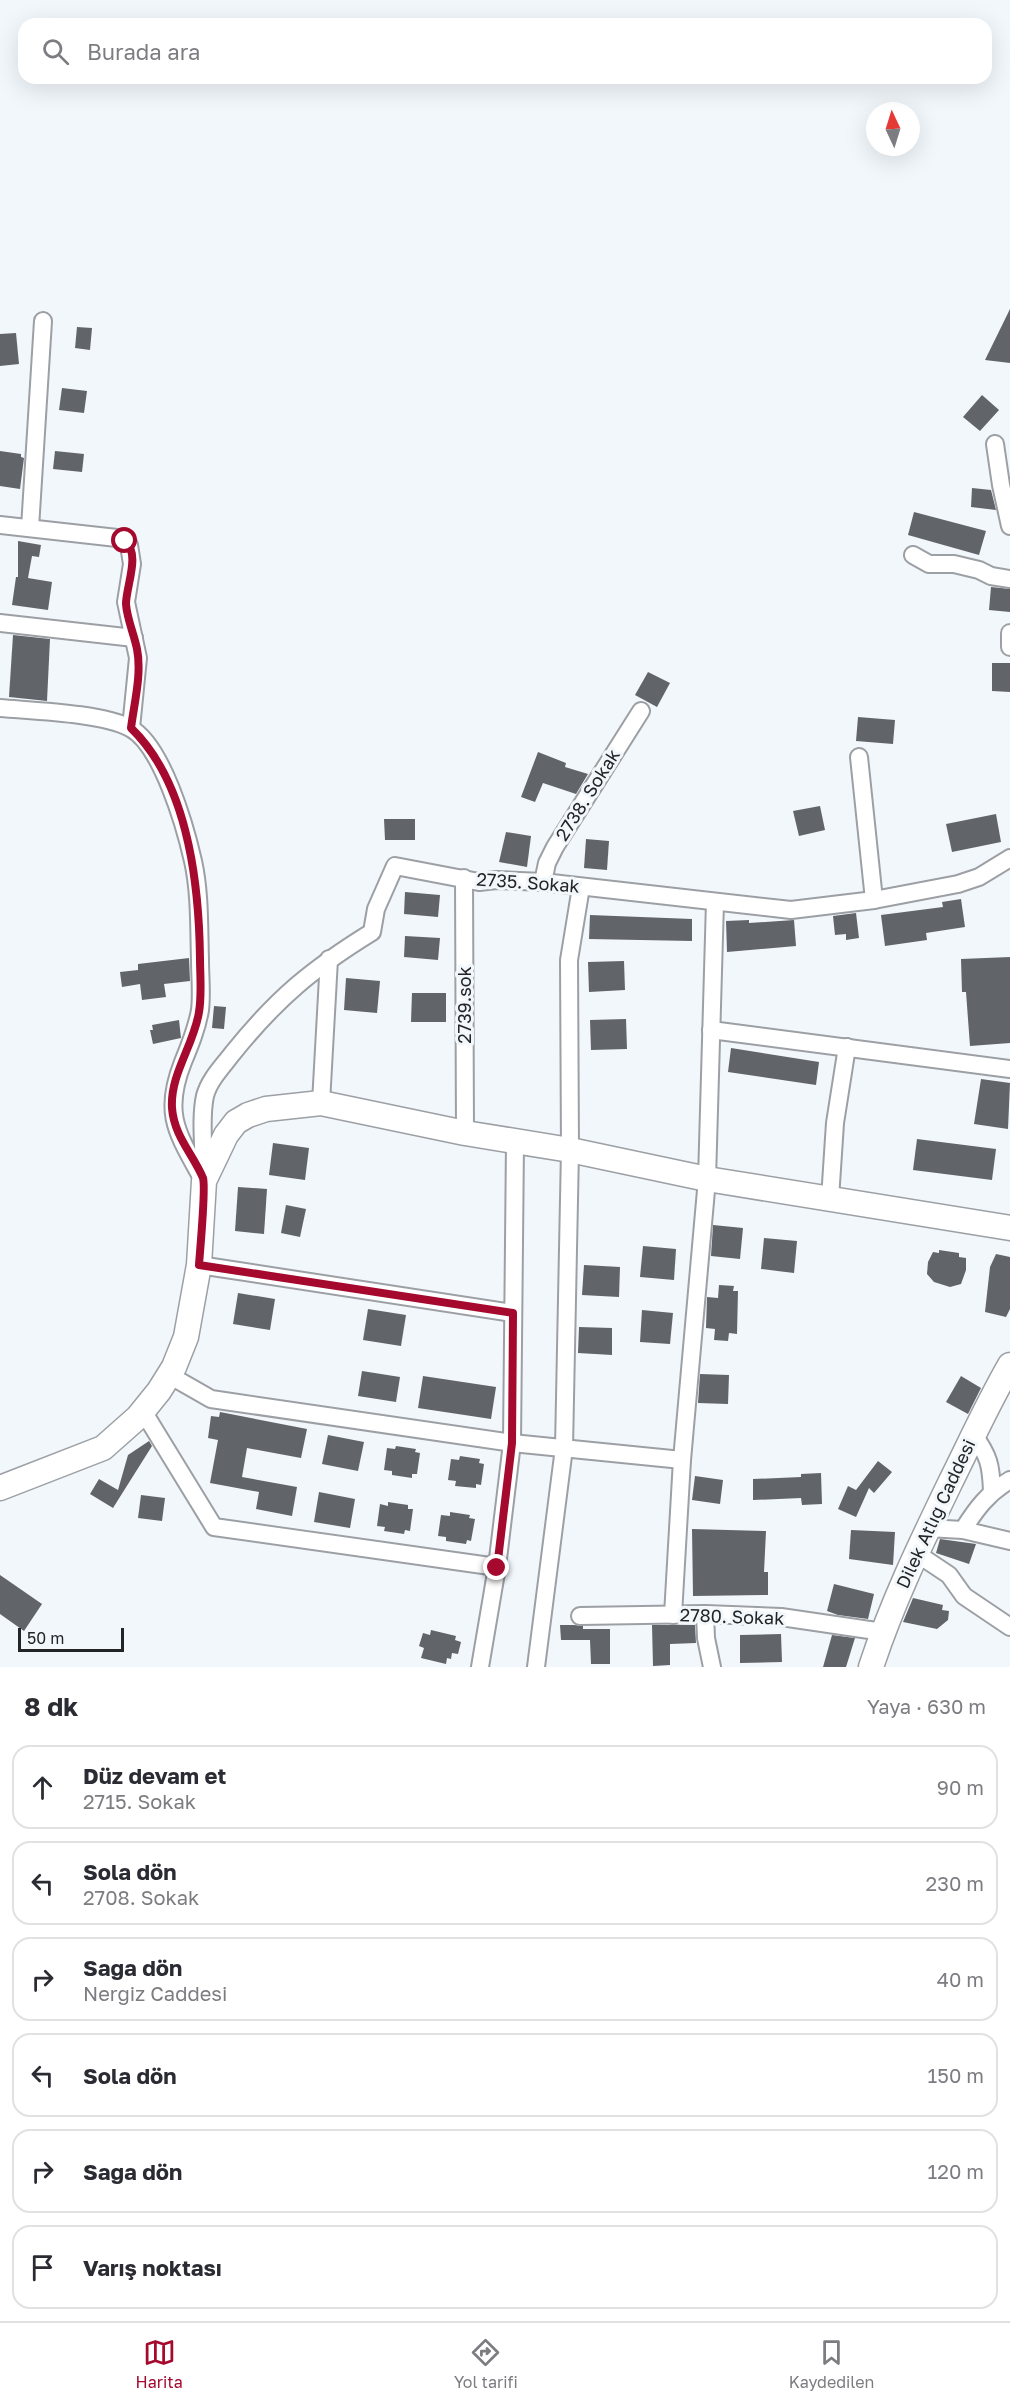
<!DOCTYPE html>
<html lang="tr">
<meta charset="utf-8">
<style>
:root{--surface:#fff;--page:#f7f7f7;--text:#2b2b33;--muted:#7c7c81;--line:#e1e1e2;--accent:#a5092e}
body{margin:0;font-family:"Golos Text",sans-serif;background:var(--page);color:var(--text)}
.compass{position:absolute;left:866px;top:102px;width:54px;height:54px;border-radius:50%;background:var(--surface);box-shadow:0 6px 24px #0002;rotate:356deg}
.scale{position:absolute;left:18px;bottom:15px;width:106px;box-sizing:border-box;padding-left:6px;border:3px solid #232426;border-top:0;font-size:16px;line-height:21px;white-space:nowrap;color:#232426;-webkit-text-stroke:4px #f2f7fc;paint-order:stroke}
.stop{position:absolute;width:18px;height:18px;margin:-14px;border:4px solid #a5092e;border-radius:50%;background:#fff}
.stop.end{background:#a5092e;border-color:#fff;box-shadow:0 2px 6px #0008}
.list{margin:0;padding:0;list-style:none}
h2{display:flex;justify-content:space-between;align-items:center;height:78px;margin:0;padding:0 24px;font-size:26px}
h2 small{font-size:20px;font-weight:400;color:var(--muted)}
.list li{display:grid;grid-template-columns:39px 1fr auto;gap:18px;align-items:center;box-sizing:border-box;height:84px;margin:0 12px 12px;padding:0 12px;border:2px solid var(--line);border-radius:18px}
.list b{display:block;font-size:22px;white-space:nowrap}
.list p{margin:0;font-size:20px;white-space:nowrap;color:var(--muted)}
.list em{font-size:20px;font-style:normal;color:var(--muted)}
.icon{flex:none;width:33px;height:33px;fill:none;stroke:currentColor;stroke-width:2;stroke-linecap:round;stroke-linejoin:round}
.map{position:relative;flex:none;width:1010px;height:1667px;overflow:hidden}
.search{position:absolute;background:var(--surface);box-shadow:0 6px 24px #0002;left:18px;right:18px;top:18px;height:66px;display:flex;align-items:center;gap:15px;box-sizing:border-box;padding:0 21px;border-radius:18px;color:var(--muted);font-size:22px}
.sheet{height:654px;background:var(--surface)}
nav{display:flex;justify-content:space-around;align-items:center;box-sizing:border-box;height:84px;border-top:2px solid var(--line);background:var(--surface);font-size:16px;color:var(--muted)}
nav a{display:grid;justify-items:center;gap:3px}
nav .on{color:var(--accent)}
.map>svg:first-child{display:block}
.building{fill:#61656a}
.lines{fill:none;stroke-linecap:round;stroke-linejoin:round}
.street-casing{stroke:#9ca0a5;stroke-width:20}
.secondary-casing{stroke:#9ca0a5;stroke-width:27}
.street{stroke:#fff;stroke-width:16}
.secondary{stroke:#fff;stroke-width:24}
.route{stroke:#a5092e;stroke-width:8}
.labels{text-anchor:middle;stroke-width:6;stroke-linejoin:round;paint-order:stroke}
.street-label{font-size:18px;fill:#232426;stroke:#f2f7fc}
</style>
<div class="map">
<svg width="1010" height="1667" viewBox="0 0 1010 1667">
<rect width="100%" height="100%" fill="#f2f7fc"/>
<g class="building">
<path d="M1010,309V363L985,360Z"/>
<path d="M77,327L92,328L90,350L75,348Z"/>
<path d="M16,333L19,364L0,366V334Z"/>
<path d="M62,388L87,391L84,413L59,410Z"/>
<path d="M982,395L999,410L980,431L963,417Z"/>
<path d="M0,451L21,454V457L24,458L20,489L0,486Z"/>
<path d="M55,451L84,454L82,472L53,469Z"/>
<path d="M972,488L991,490L996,510L971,507Z"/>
<path d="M914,512L986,531L979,555L908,535Z"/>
<path d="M18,541L41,545L39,557L32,556L28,578L52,582L48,610L12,605L16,577H18Z"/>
<path d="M991,587L1010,589V612L989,610Z"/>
<path d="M13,635L50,639L47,701L9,697Z"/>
<path d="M992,663H1010V692L992,691Z"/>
<path d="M648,672L670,683L657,707L635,695Z"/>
<path d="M858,717L895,720L893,744L856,741Z"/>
<path d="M538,752L566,763L565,767L588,774L576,794L543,783L535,802L521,797Z"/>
<path d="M820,806L825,830L799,836L793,811Z"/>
<path d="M996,814L1001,842L952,852L946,824Z"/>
<path d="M384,819H415V840H385Z"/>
<path d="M506,832L531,836L527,867L499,862Z"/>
<path d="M586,839L609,841L607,870L584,868Z"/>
<path d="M405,892L440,895L438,917L404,914Z"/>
<path d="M961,899L965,927L926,933L927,940L885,946L881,915L943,907L942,902Z"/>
<path d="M856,913L859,938L846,940V934L835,935L833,916Z"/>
<path d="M590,915L692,919V941L589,939Z"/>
<path d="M749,920V923L794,920L796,946L727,952L726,921Z"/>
<path d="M405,936L440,938L438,960L404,957Z"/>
<path d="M1010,957V1043L970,1046L966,992H962L961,959Z"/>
<path d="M189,958L190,981L164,984L166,997L142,1000L140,984L122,987L120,972L138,970V964Z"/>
<path d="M624,961L625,990L589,992L588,962Z"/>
<path d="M346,978L380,981L377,1013L344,1010Z"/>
<path d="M412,993H446V1022H411Z"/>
<path d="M214,1006L226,1007L224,1029L212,1028Z"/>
<path d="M626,1019L627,1049L591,1050L590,1020Z"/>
<path d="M179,1020L181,1038L153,1044L150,1030H153L152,1025Z"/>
<path d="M731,1048L819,1062L816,1085L728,1072Z"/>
<path d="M981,1079L1010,1083L1008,1129L974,1124Z"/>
<path d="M917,1139L996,1149L992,1180L913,1170Z"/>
<path d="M273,1143L309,1148L305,1180L269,1175Z"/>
<path d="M238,1187L267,1189L264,1234L235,1231Z"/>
<path d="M286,1205L306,1209L300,1237L281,1233Z"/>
<path d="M713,1225L743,1228L740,1259L711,1256Z"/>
<path d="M764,1238L797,1241L794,1273L761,1269Z"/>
<path d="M643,1246L676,1249L674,1280L640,1277Z"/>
<path d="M939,1250L959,1253V1257L966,1258V1270L961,1284L950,1287L934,1282L927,1274L928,1262L933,1252L939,1253Z"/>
<path d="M996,1254L1010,1257V1309L1006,1317L985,1312L990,1267Z"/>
<path d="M584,1265L620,1267L619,1297L582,1295Z"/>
<path d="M719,1285L734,1286L733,1291H738L737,1334L729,1333L728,1341L714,1340L715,1329L706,1328L707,1297L718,1298Z"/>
<path d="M238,1293L275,1299L270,1330L233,1324Z"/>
<path d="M368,1309L406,1315L401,1346L363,1340Z"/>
<path d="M642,1310L673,1313L670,1344L640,1342Z"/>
<path d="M579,1327L612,1328V1355L578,1353Z"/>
<path d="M362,1371L400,1377L396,1402L358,1396Z"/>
<path d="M700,1374L729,1375L728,1404L698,1403Z"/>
<path d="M423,1376L496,1387L491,1419L418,1408Z"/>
<path d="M961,1376L981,1388L968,1414L946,1402Z"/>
<path d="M220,1412L307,1429L301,1458L247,1448L242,1477L297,1487L292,1516L256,1509L259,1492L210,1483L218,1440L208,1438L211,1416L219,1417Z"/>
<path d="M328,1435L364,1442L358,1471L322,1464Z"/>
<path d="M149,1441L152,1446L113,1508L90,1494L99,1479L118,1490L128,1455Z"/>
<path d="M396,1446L416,1449L415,1452L420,1453L417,1474H412V1478L392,1475V1471L384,1470L387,1448L395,1449Z"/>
<path d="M460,1456L480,1459L479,1463L484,1464L481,1485L476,1484V1488L455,1486L456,1481L448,1480L451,1459L459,1460Z"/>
<path d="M878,1461L892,1472L874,1493L869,1488L856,1517L838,1509L848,1486L856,1490Z"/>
<path d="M821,1473L822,1504L802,1505L801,1498L753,1500V1479L801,1477V1474Z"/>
<path d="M695,1476L723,1480L720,1504L692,1500Z"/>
<path d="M319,1492L355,1499L350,1528L314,1522Z"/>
<path d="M141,1495L165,1498L162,1521L138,1518Z"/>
<path d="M388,1502L408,1505V1509H413L410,1531L405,1530L404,1534L384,1531L385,1527L377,1526L380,1504L388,1506Z"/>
<path d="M450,1512L470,1515L469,1518L475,1519L471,1541L467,1540L466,1544L446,1541V1537L438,1536L441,1515L450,1516Z"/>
<path d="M692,1529L766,1531L764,1572H768V1595L693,1596Z"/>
<path d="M851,1530L895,1532L893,1565L849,1559Z"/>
<path d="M940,1539L976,1544L969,1564L936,1553Z"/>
<path d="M0,1575L42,1604L24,1631L0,1614Z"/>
<path d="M834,1584L874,1594L868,1619L838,1615L827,1611Z"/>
<path d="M913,1598L943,1605L942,1610L949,1611L948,1620L937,1629L903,1622Z"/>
<path d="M560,1625H574L583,1626V1629H610V1664H591L590,1640H561Z"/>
<path d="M652,1625H695L696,1643L670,1644V1665L653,1666Z"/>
<path d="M431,1630L456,1636L455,1640L461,1642L458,1654L452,1653L451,1659L447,1658L446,1664L421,1658L424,1648L419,1646L423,1633L430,1635Z"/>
<path d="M781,1634L782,1662L740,1663V1635Z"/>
<path d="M832,1635L855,1638L846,1667H823Z"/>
</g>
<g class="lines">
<defs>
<g id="street">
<path d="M995,444L1001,485L1010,526"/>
<path d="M0,525L117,538L129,545L132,564L126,602L138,658L131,728"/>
<path d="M30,528L43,321"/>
<path d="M913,555L929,564H954L979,570L991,576L1010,579"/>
<path d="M0,623L134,638"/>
<path d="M1010,633V647"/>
<path d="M0,708C33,711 102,713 130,728C162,745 185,826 193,861C200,892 199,928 200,960C200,976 202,994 200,1010C197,1028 190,1045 183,1062C162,1115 178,1134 203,1180"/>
<path d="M859,757L874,900"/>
<path d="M464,878L465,1133"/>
<path d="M543,882L547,863L555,847L641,711"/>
<path d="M711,1030L1010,1069"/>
<path d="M321,1103L329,959"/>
<path d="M204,1173C204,1150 200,1118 205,1096C209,1080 223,1066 232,1054C277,998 312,969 372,932L376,909L395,866L479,882L496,880L543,882L791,910L874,900L958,884L979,877L1010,858"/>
<path d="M830,1199L835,1123L847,1047"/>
<path d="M199,1265L513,1313"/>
<path d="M169,1375L211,1399L512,1443L682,1460"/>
<path d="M143,1411L214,1527L497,1567"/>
<path d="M973,1434C989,1456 991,1465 992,1491"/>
<path d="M928,1528L963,1530L1010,1541"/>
<path d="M963,1530C976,1509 988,1493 1010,1480"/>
<path d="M916,1553L949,1575L964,1596L1010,1627"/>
<path d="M705,1614L706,1638L712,1667"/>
<path d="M673,1615L682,1460L707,1179L715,902"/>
<path d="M580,1616L705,1614L781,1617L883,1632"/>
<path d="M480,1667L497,1567L512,1443L515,1142"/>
<path d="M536,1667L564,1448L570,1150L569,960L581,887"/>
</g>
<g id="secondary">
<path d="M0,1488L103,1448L138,1417L159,1391L174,1367L186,1337L199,1265L204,1181L226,1135L236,1122L248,1115L266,1109L321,1103L465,1133L570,1150L707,1179L1010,1228"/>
<path d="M871,1667C892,1603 921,1543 950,1483C970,1443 988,1403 1010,1365"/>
</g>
</defs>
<use href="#street" class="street-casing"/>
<use href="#secondary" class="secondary-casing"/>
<use href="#street" class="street"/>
<use href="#secondary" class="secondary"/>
</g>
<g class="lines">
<path class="route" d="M125,541C141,554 126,586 126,604C127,619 134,634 137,649C142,674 134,704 131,728C188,783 199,882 200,958C200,975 202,995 199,1012C194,1045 170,1074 172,1108C174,1136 193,1154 203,1178C206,1188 200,1250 199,1265L513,1313L512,1443L497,1568"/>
</g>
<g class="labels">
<g class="street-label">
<text transform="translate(588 795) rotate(-58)" y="6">2738. Sokak</text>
<text transform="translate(528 883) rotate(4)" y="6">2735. Sokak</text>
<text transform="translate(465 1005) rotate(-90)" y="6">2739.sok</text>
<text transform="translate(936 1514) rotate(-65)" y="6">Dilek Atlığ Caddesi</text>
<text transform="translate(732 1617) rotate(2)" y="6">2780. Sokak</text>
</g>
</g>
</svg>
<svg class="compass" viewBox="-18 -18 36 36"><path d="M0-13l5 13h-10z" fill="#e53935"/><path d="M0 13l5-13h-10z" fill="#7c7c81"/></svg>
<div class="scale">50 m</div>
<div class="stop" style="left:125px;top:541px"></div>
<div class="stop end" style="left:497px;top:1568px"></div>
<div class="search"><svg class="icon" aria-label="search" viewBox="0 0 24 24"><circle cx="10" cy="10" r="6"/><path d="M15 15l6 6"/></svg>Burada ara</div>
</div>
<section class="sheet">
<h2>8 dk<small>Yaya · 630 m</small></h2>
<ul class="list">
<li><svg class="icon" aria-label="ahead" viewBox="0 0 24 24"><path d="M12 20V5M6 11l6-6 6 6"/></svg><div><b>Düz devam et</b><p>2715. Sokak</p></div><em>90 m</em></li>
<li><svg class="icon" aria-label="left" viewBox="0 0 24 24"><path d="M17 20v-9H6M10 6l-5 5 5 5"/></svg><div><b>Sola dön</b><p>2708. Sokak</p></div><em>230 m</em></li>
<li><svg class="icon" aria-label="right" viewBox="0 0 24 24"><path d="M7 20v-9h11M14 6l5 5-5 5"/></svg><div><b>Sağa dön</b><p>Nergiz Caddesi</p></div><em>40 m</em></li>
<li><svg class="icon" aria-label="left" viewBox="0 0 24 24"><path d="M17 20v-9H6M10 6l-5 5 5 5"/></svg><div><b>Sola dön</b></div><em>150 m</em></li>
<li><svg class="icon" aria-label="right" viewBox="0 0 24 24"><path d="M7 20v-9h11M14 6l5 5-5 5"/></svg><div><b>Sağa dön</b></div><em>120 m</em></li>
<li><svg class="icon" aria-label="arrive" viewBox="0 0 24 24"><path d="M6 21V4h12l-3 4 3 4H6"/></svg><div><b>Varış noktası</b></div></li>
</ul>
</section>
<nav>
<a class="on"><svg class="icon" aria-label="map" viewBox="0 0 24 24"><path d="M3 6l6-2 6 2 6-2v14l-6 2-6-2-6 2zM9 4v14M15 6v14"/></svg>Harita</a>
<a><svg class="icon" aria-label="directions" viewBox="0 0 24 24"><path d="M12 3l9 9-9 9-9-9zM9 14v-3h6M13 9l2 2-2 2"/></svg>Yol tarifi</a>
<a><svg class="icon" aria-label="saved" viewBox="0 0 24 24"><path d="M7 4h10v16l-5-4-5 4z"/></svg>Kaydedilen</a>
</nav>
